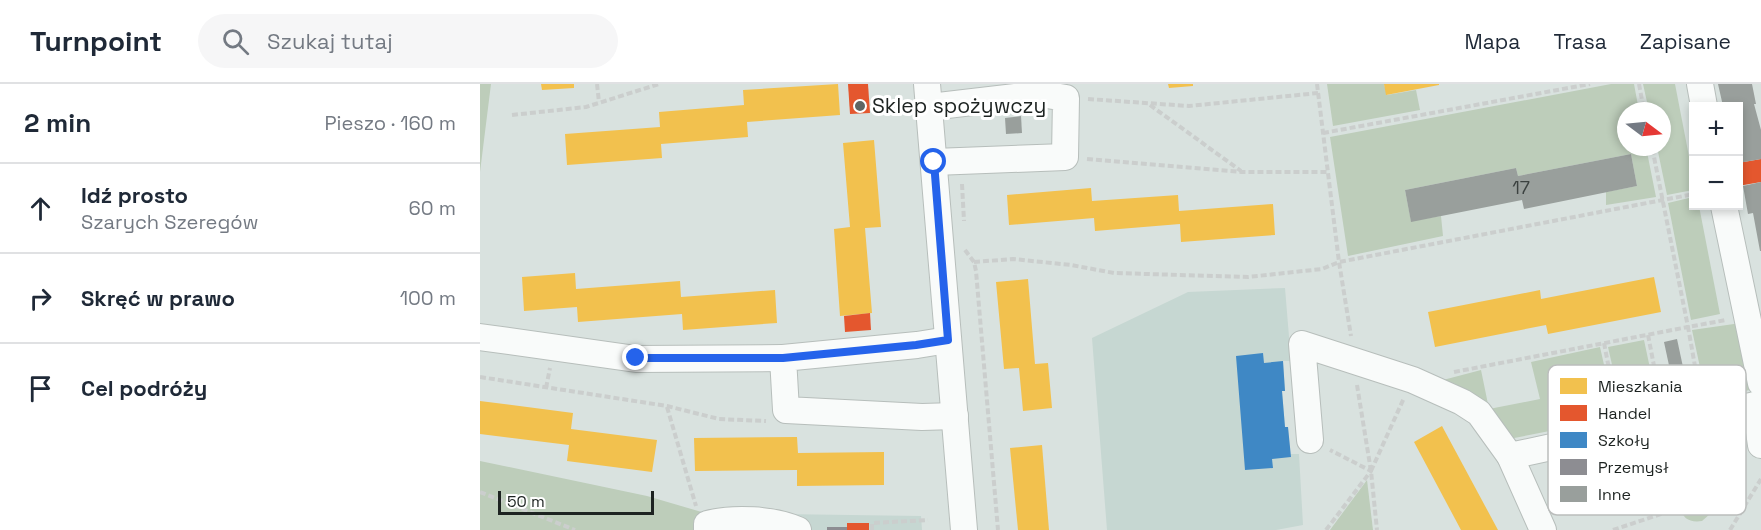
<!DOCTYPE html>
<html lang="pl">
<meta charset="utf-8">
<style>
:root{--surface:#fff;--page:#f6f6f7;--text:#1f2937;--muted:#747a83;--line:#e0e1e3}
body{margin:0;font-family:"Space Grotesk",sans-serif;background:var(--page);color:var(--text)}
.controls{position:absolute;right:18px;top:18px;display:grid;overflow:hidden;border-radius:0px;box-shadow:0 3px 9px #0003}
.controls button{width:54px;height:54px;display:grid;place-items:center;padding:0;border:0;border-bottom:2px solid var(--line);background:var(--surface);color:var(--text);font:30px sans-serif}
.compass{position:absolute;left:1137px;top:18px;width:54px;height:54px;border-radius:50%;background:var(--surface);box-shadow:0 3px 9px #0003;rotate:106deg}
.scale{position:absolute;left:18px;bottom:15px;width:156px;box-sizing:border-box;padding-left:6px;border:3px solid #1d2321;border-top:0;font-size:16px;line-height:21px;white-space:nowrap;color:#1d2321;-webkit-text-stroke:4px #fff;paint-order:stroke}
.stop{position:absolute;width:18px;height:18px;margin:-14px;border:4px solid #2563eb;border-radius:50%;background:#fff}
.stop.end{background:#2563eb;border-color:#fff;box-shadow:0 2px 6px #0008}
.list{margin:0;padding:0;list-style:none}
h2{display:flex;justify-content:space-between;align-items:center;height:78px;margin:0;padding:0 24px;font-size:26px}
h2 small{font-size:20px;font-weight:400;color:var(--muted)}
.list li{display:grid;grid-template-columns:39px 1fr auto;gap:18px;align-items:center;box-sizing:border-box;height:90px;padding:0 24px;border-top:2px solid var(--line)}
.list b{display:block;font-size:22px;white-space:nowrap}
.list p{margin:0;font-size:20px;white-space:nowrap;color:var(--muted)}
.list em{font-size:20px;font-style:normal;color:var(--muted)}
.icon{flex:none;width:33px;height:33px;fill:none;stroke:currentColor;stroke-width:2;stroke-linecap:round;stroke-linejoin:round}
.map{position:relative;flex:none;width:1281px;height:446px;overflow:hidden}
header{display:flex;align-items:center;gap:36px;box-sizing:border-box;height:84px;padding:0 30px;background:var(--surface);border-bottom:2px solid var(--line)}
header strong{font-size:28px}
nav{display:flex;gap:33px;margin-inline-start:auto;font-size:21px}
.search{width:420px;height:54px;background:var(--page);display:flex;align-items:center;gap:15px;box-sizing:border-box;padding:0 21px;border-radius:33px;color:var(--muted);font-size:22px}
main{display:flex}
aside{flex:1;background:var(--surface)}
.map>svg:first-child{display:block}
.built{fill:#c6d7d2}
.green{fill:#bdcdba}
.homes{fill:#f2c14e}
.shops{fill:#e4572e}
.schools{fill:#3f88c5}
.industry{fill:#8d8d92}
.building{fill:#999f9c}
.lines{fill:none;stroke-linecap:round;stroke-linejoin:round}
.minor-casing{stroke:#b7bebb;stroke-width:28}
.path{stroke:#cbcecd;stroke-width:4;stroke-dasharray:6 3;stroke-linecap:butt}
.minor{stroke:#f9fbfa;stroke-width:26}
.route{stroke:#2563eb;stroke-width:8}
.poi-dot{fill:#5f6664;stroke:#fff;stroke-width:2}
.labels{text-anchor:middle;stroke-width:6;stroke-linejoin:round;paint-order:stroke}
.number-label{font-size:18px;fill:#3c4240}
.poi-label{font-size:21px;fill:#1d2321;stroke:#fff;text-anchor:start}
.key{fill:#fff;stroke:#bbbdbc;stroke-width:1.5}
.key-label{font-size:16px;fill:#1d2321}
</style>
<header>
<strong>Turnpoint</strong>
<div class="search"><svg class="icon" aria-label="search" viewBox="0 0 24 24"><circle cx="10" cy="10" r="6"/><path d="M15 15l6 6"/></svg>Szukaj tutaj</div>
<nav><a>Mapa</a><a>Trasa</a><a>Zapisane</a></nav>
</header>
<main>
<aside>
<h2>2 min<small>Pieszo · 160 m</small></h2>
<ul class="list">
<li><svg class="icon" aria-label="ahead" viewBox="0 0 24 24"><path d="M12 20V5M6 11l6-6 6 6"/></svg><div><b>Idź prosto</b><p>Szarych Szeregów</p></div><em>60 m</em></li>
<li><svg class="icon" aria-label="right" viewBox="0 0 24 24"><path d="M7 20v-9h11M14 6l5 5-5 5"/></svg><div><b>Skręć w prawo</b></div><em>100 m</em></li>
<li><svg class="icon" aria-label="arrive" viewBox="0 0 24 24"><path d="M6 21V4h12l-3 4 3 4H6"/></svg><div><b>Cel podróży</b></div></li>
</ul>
</aside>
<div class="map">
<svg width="1281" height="446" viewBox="0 0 1281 446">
<rect width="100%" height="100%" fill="#d9e2df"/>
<g class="built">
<path d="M805,204L811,277H803L805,307H802L805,343H808L810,370H819L823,441L796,446H627L612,254L708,208Z"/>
<path d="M225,429L441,432L442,446H225Z"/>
</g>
<g class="green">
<path d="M0,0H11L0,88Z"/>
<path d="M847,0H904L907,11L936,6L940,26L853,42Z"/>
<path d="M1131,0H1154L1159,27H1146V63H1166L1176,113L1126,121V108L1157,102L1151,70L1038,92L1036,84L925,106L931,137L961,132L963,152L868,172L850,53Z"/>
<path d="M1163,0H1195L1213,93V106L1187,111L1177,63H1182V27H1169Z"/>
<path d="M1213,113L1214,122H1219L1240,230L1211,236L1188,119Z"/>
<path d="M1261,239L1274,305L1227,316L1212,246Z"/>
<path d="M1164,256L1171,289L1135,294L1128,263Z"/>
<path d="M1120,263L1136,334L1029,355L963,296L1001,286L1009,325L1060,315L1051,278Z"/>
<path d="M1206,341L1219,415L1232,417L1230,430L1222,437C1209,439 1201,434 1201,421L1213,417L1199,343Z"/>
<path d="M0,377L167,412L225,429V446H0Z"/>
<path d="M887,396L893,446H850Z"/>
</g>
<g class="homes">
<path d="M61,0H94V4L62,6Z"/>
<path d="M358,0L360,31L267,38L268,53L181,60L182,74L87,81L85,50L180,43L179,28L264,21L263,6Z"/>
<path d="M688,0H713V2L689,4Z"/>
<path d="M904,0H959V1L906,11Z"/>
<path d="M394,56L401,143L385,144L392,229L360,232L354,145L370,143L363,59Z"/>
<path d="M611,104L612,117L698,111L699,127L793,120L795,151L701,158L700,140L615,147L614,134L529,141L527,111Z"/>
<path d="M95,189L96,205L200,197L201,213L295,206L297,239L203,246L202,230L98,238L97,223L44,227L42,193Z"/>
<path d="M1174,193L1181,228L1068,250L1066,241L955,263L948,228L1060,206L1061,215Z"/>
<path d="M548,195L555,280L568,279L572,324L543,327L539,284L524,285L516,198Z"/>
<path d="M0,317L93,329L91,345L177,356L172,388L87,377L89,361L0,350Z"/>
<path d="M962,342L1018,446H981L934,358Z"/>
<path d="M317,353L318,369L404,368V401L317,402V386L215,387L214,354Z"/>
<path d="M562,361L569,446H538L530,364Z"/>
</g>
<g class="shops">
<path d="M368,0H388L390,29L370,30Z"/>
<path d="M1281,75V98L1258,102V79Z"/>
<path d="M390,229L391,246L365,248L364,232Z"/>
<rect x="367" y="439" width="22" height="7"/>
</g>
<path class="schools" d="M783,269L784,279L803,277L805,307H802L805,343H808L811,373L792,375L793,384L765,386L756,272Z"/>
<rect class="industry" x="347" y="443" width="20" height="3"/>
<g class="building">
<path d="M1238,0H1272L1276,20H1274L1281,46V75L1258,79V22H1243Z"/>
<path d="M541,32L542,49L526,50L525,34Z"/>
<path d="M1151,70L1157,102L1044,125L1042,116L931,138L925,106L1036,84L1038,92Z"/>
<path d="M1281,98V167H1280L1273,129L1268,130L1263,102Z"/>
<path d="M1197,255L1206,297L1193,300L1184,258Z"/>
</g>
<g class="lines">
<defs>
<g id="minor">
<path d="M447,0L484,446"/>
<path d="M1220,0L1224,22"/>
<path d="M450,23L560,10L586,14L585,73L454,78"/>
<path d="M1244,122L1281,299"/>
<path d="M0,253L156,275L303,274"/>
<path d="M468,256L437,261L303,274L306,326L442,333L475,332"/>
<path d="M1275,321L1281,361"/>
<path d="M830,356L822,260L933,296L982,318L999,329L1030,372L1063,446"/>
<path d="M1030,372L1173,341L1281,320"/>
<path d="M227,446V440C254,433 293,435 318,446"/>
</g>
</defs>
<use href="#minor" class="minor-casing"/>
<g class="path">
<path d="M117,0L119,18"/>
<path d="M837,0L859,178L871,252"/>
<path d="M1159,0L1164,27"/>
<path d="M608,15L709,22L838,9"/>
<path d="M670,21L761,87"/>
<path d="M32,31L106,23L179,0"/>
<path d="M843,49L1110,0"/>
<path d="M607,75L761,88H848"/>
<path d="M482,100L484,137"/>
<path d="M485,166L494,178L496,187L518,446"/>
<path d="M494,178L533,175L591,181L634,189L768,193L842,185L859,178L1214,110"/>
<path d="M1168,251L1181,318"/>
<path d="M1124,259L1137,326"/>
<path d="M974,288L1208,243L1172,63"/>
<path d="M0,293L187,322L239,335L286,337"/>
<path d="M1132,298L1175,291"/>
<path d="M877,301L891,387L897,446"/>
<path d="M66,304L70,284"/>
<path d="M1220,310L1208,243L1246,236"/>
<path d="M187,323L216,422"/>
<path d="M891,387L924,314"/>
<path d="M0,408L95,446"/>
<path d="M392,446V439L448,436"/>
<path d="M846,446L891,387L850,366"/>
<path d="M1133,446L1190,427"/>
<path d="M1250,446L1281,395"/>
</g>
<use href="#minor" class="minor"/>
</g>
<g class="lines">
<path class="route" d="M156,274H303L436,261L468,256L454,78"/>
</g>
<circle class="poi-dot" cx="380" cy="22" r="6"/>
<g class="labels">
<g class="number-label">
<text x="1041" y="110">17</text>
</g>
<g class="poi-label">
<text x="392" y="29">Sklep spożywczy</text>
</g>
</g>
<rect x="1068" y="281" width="198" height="150" rx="9" class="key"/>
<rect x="1080" y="294" width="27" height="16" fill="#f2c14e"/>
<rect x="1080" y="321" width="27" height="16" fill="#e4572e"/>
<rect x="1080" y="348" width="27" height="16" fill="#3f88c5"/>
<rect x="1080" y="375" width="27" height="16" fill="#8d8d92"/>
<rect x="1080" y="402" width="27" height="16" fill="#999f9c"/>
<g class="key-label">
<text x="1118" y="308">Mieszkania</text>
<text x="1118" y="335">Handel</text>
<text x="1118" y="362">Szkoły</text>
<text x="1118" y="389">Przemysł</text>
<text x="1118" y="416">Inne</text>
</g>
</svg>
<div class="controls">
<button>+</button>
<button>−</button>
</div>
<svg class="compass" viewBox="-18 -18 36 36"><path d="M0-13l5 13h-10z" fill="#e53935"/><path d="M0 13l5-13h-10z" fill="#747a83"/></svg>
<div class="scale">50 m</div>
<div class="stop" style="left:454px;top:78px"></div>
<div class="stop end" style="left:156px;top:274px"></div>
</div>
</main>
